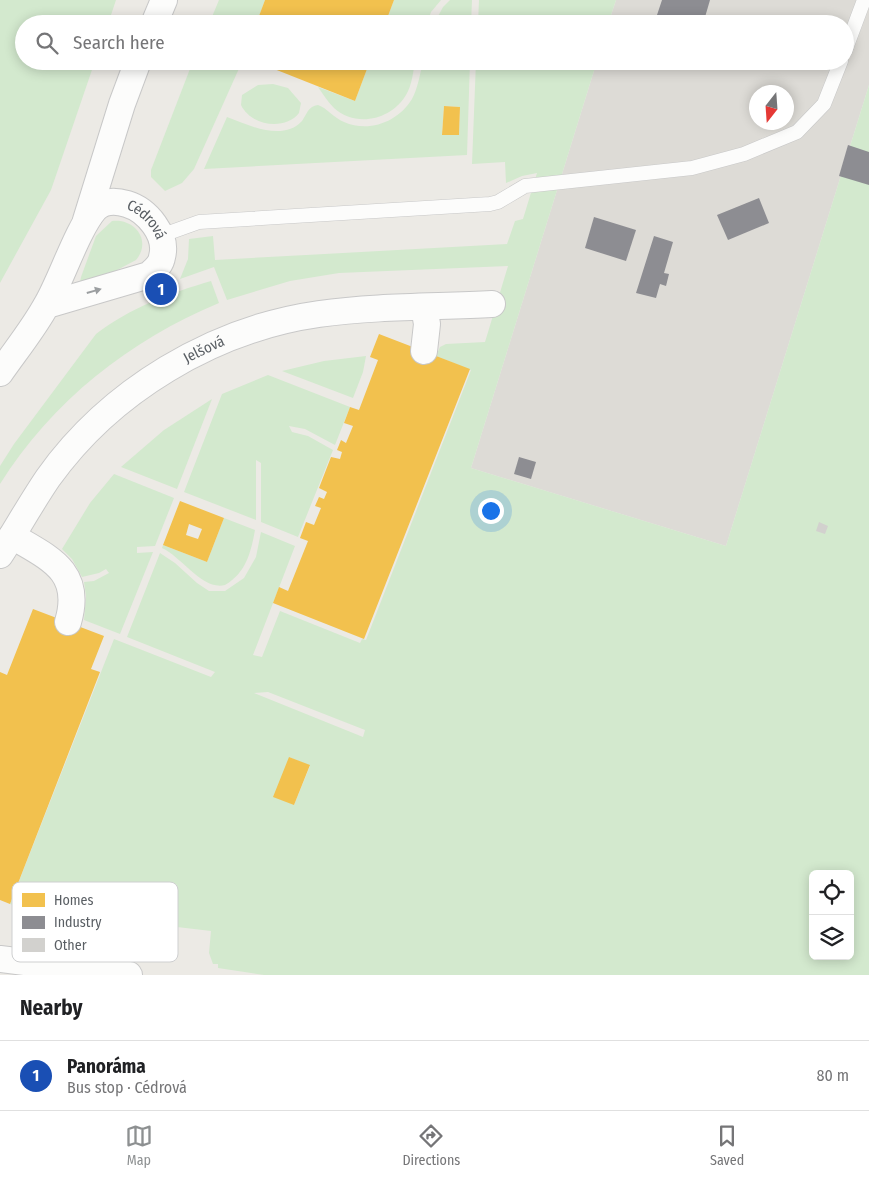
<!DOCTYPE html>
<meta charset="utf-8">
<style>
:root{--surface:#fff;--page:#f2f2f2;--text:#202124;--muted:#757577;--line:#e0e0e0;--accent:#8d9091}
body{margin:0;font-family:"Fira Sans Condensed",sans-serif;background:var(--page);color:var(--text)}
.controls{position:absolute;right:15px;bottom:15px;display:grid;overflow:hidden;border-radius:8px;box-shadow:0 2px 12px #0003}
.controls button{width:45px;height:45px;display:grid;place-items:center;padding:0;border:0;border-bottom:1px solid var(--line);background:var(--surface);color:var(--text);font:25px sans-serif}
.compass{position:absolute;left:749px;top:85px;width:45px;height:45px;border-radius:50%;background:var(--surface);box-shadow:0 2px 12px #0003;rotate:197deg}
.you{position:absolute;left:490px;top:510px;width:18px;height:18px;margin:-12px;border:4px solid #fff;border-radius:50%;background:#1a73e8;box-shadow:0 0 0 8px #1a73e833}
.badge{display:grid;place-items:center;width:32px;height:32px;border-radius:50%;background:var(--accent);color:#fff;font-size:16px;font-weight:700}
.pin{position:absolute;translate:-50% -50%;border:2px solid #fff;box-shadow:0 1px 5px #0006}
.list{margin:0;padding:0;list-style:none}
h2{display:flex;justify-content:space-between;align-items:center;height:65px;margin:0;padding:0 20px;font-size:21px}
h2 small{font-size:16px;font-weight:400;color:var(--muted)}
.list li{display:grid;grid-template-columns:32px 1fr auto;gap:15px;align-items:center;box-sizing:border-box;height:70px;padding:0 20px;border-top:1px solid var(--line)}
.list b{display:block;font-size:19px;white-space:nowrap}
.list p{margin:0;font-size:16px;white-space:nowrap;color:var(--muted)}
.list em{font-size:16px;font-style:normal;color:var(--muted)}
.icon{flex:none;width:28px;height:28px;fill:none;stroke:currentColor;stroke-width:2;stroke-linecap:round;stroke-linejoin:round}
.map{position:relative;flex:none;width:869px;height:975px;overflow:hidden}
.search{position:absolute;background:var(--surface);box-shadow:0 2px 12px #0003;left:15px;right:15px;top:15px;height:55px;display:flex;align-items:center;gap:12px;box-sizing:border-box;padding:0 18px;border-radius:28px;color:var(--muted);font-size:19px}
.sheet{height:135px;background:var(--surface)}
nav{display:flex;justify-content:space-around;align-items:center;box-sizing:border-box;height:70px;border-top:1px solid var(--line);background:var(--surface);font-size:14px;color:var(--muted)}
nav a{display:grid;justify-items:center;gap:2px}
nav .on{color:var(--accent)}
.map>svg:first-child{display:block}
.industrial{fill:#dddbd6;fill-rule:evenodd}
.green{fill:#d3e9ce;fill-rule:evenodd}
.homes{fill:#f2c14e;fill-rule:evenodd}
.industry{fill:#8d8d92}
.building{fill:#d2d1ce}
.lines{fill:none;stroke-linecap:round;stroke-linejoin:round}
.lane-casing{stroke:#c8c8c8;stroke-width:15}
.street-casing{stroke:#c8c8c8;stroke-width:28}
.lane{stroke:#fcfcfb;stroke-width:14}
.street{stroke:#fcfcfb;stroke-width:26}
.oneway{fill:#9b9ea0}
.labels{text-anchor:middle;stroke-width:5;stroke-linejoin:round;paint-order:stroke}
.street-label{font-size:15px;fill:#5a5f64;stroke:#fff}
.key{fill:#fff;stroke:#cecfd0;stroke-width:1}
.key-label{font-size:14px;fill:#5a5f64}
</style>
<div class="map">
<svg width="869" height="975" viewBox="0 0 869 975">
<rect width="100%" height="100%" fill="#eceae5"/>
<path class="industrial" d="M616,0H869V85L726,546L471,468L597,61H845V24H608ZM756,92H786V122H756Z"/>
<g class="green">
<path d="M0,0H116L108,24H24V61H95L51,190L0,283Z"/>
<path d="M219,0H265L256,24H209Z"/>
<path d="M394,0H441L431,12L427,24H385Z"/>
<path d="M450,0H472L471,24H434L443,7Z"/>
<path d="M479,0H616L608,24H478Z"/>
<path d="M193,61H240L241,64L194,169L182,183L165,191L151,177V170Z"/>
<path d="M370,61H415C413,73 412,85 406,95C391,120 356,128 334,108C328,102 323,94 318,87L355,101Z"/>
<path d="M423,61H470L467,155L204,169L227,117C248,125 283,142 302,121C307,114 308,106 318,105C327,108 334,118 344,122C369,133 398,122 412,99C418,88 420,74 423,61ZM444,106L460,107L459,134H442Z"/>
<path d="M476,61H597L471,468L726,546L869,85V975H264L218,968V964H213L209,953L211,931L24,909L10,904L114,639L211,677L215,672L127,637L160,553L175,563L197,583L209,591H225L244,578L256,557L261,532L295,546L253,655L262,657L280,611L360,643L362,639L366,640L471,370L436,356L440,347L446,344L485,342L508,266L339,273L290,281L227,300L214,267L180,279L188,259L189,239L213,236L215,260L507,244L515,221L523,219L537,173L522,176L506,183L505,162L472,164ZM268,692L365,730L363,737L254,693ZM289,757L310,766L294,805ZM813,874H850V956H813Z"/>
<path d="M273,84L288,88L301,103L299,113C285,131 251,126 241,105L242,95L258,85Z"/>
<path d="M112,221C135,218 152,241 136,260L87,286L80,282L81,277L96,236Z"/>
<path d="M211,281L219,303C130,340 52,401 0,484V466L14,444L96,334C130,308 170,293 211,281Z"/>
<path d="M366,356L363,372L353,398L282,371L324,361Z"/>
<path d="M268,375L350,407L335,445L305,429L289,426L292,432L308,436L333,450L298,537L261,522V463L256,460V520L184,492L222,394Z"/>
<path d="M212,399L177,489L121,467L164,430Z"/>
<path d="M114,474L174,498L155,546L137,547V553L153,552L120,634L84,620L86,596L84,582L94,581L109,573L106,569L99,573L82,577L72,559L62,549L90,503Z"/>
<path d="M224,518L255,530C251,552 246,573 225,585C203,591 182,557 162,548L163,545L207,562Z"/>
</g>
<g class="homes">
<path d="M265,0H394L385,24H256Z"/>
<path d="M254,61H370L355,101Z"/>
<path d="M444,106L460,107L459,135H442Z"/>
<path d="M379,334L470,369L364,639L273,603L279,587L288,591L308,541L300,538L306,522L314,525L321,508L315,506L319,497L324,499L327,492L319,488L331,457L340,459L342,452L337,450L341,440L346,443L353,426L344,423L350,407L359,410L378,360L370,357Z"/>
<path d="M180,501L224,518L207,562L163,545ZM189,524L202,529L198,539L186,535Z"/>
<path d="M33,609L104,636L91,669L100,672L10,904L0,900V672L7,675Z"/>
<path d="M289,757L310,765L294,805L273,797Z"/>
</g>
<g class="industry">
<path d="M662,0H710L703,24H654Z"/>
<path d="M848,145L869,152V185L839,176Z"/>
<path d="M759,198L769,223L728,240L717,215Z"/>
<path d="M594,217L636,230L626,261L585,248Z"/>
<path d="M654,236L673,242L664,273L669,274L666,286L660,284L656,298L636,293Z"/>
<path d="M519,457L536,462L531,479L514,474Z"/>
</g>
<path class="building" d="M819,522L828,526L825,534L816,531Z"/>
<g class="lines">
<defs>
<g id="lane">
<path d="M845,51L864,0"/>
<path d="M160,236L199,222L490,204L498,202L525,186L692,168L744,154L797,132L824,104L841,61"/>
</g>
<g id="street">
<path d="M154,24L164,0"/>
<path d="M86,220L122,104L138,61"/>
<path d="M424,307L427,324L424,351"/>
<path id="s1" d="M0,373C16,350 34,328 47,304C62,278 77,230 95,209C104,200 117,201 127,204C147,210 168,235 162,257C161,265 154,270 149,275L47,305"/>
<path d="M12,536C49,558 83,571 68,622"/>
<path id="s2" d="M0,555C16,530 31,503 48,478C110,391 213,329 319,314C376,306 435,307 492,304"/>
<path d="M0,959L129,975"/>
</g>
</defs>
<use href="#lane" class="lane-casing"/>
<use href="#street" class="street-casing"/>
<use href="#lane" class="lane"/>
<use href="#street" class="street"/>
</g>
<defs><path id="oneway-solid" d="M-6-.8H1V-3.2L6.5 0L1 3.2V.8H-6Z" transform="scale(1.25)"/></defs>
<use class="oneway" href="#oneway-solid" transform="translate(94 291) rotate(-16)"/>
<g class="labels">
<g class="street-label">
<text dy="5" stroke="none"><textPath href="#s1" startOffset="250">Cédrová</textPath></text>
<text dy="5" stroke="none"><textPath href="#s2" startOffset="295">Jelšová</textPath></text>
</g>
</g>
<rect x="12" y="882" width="166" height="80" rx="8" class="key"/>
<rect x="22" y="893" width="23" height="14" fill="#f2c14e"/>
<rect x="22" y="916" width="23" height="13" fill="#8d8d92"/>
<rect x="22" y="938" width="23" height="14" fill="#d2d1ce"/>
<g class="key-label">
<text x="54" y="905">Homes</text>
<text x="54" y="927">Industry</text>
<text x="54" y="950">Other</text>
</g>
</svg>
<div class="controls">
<button><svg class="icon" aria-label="locate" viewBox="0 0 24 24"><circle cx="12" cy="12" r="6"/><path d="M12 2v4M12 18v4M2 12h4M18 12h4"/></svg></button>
<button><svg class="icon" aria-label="layers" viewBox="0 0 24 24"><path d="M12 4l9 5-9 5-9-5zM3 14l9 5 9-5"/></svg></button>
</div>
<svg class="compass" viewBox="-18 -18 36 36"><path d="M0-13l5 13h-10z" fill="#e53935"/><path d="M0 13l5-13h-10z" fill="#757577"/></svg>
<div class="you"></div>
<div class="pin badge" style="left:161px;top:289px;background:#1a4fb4">1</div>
<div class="search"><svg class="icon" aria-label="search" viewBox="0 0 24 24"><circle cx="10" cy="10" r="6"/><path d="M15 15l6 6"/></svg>Search here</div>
</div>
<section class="sheet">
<h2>Nearby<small></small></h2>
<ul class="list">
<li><span class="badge" style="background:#1a4fb4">1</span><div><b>Panoráma</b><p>Bus stop · Cédrová</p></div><em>80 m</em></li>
</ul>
</section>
<nav>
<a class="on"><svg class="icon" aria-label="map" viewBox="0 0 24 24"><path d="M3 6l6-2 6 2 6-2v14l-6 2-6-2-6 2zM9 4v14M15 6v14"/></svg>Map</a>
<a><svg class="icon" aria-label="directions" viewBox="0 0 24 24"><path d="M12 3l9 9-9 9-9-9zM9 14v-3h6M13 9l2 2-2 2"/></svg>Directions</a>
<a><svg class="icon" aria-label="saved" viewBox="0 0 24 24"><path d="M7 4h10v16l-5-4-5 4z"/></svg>Saved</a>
</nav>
